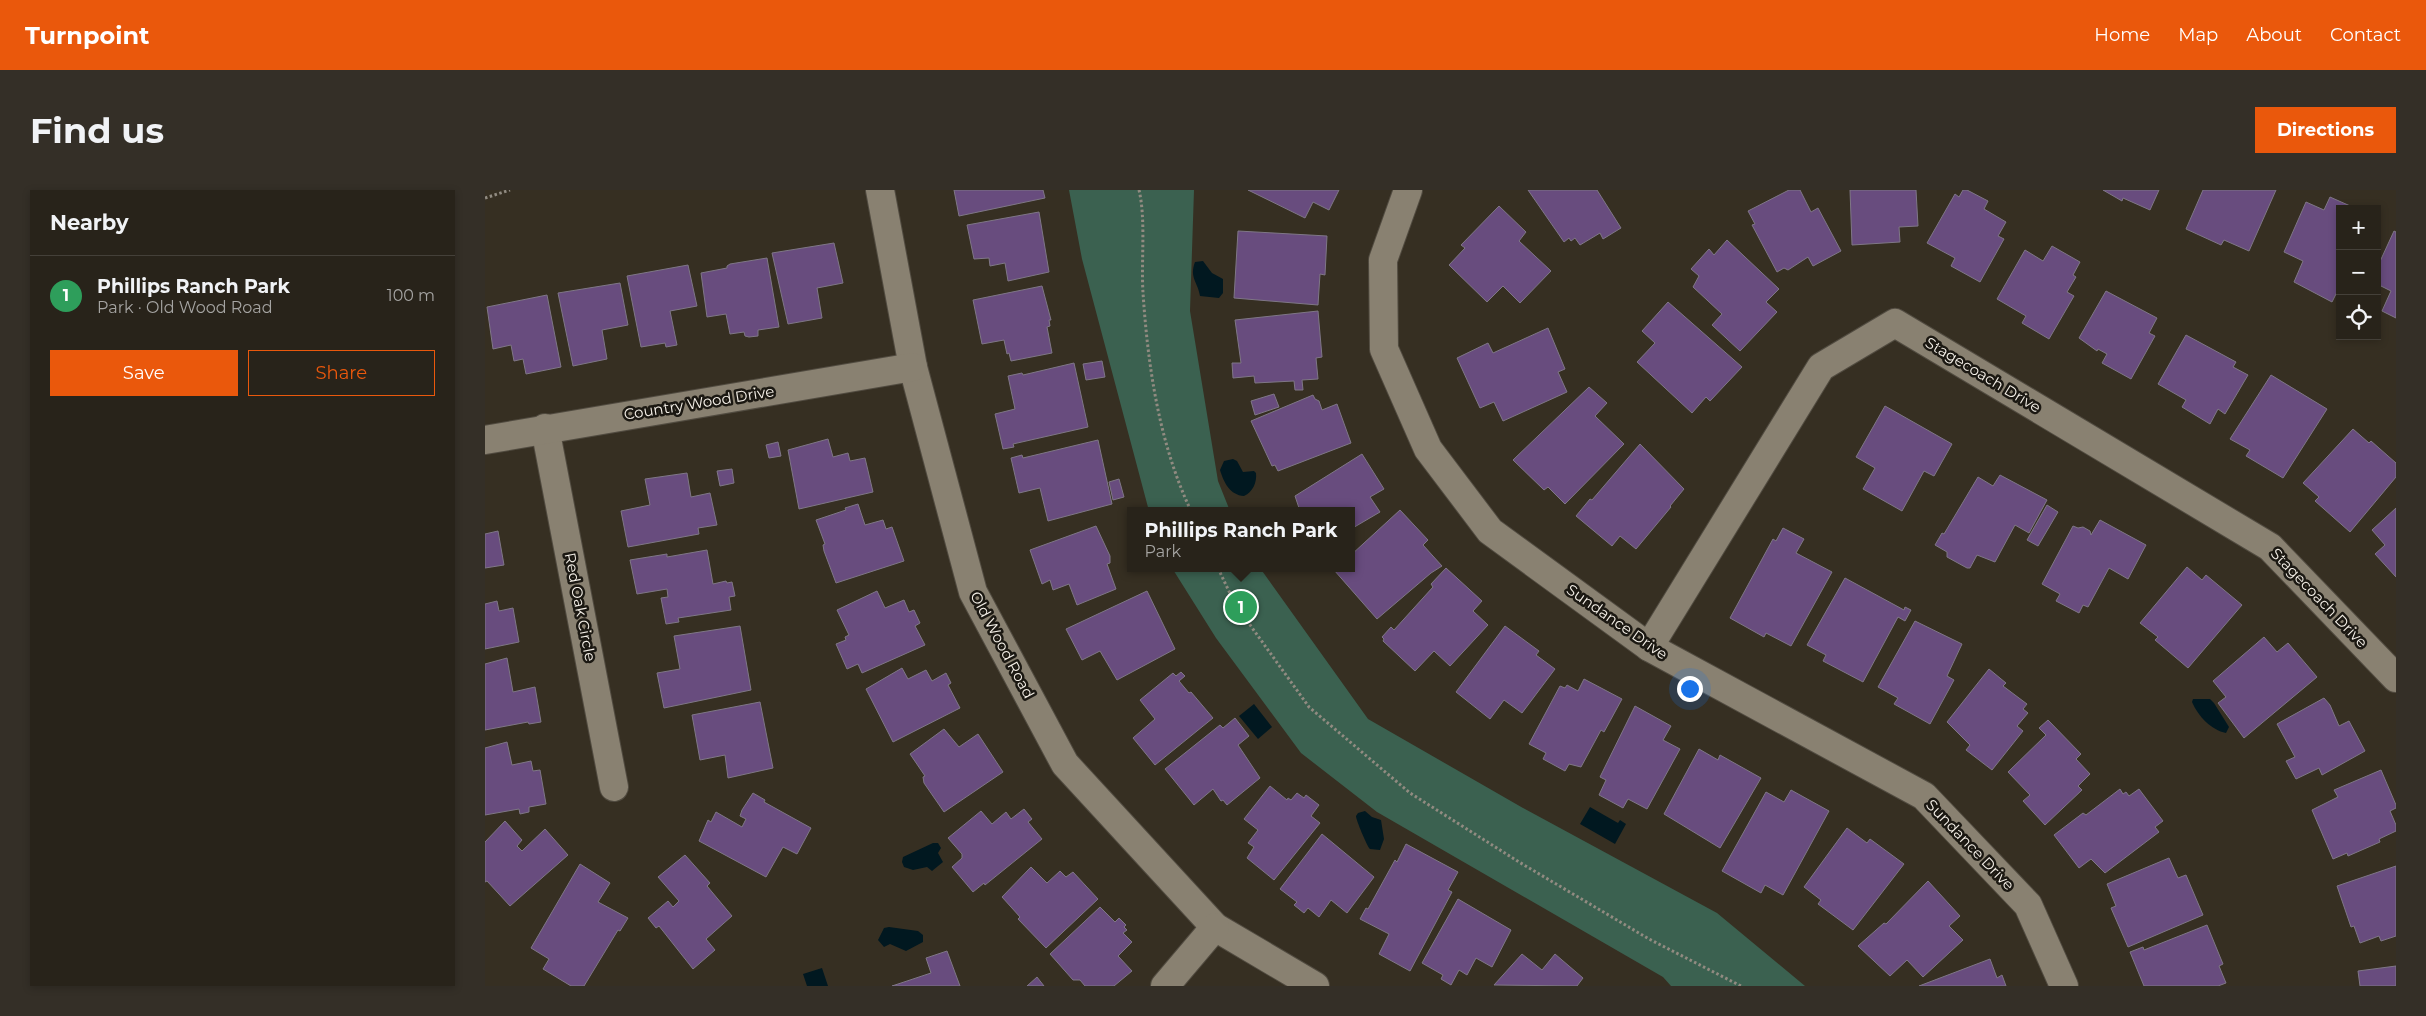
<!DOCTYPE html>
<meta charset="utf-8">
<style>
:root{--surface:#28231a;--page:#342f27;--text:#f1f3f6;--muted:#a5a4a2;--line:#444039;--accent:#ea580c}
body{margin:0;font-family:Montserrat,sans-serif;background:var(--page);color:var(--text)}
.controls{position:absolute;right:15px;top:15px;display:grid;overflow:hidden;border-radius:0px;box-shadow:0 2px 8px #0003}
.controls button{width:45px;height:45px;display:grid;place-items:center;padding:0;border:0;border-bottom:1px solid var(--line);background:var(--surface);color:var(--text);font:25px sans-serif}
.you{position:absolute;left:1204px;top:498px;width:18px;height:18px;margin:-12px;border:4px solid #fff;border-radius:50%;background:#1a73e8;box-shadow:0 0 0 8px #1a73e833}
.badge{display:grid;place-items:center;width:32px;height:32px;border-radius:50%;background:var(--accent);color:#fff;font-size:16px;font-weight:700}
.pin{position:absolute;translate:-50% -50%;border:2px solid #fff;box-shadow:0 1px 5px #0006}
.popup{position:absolute;left:642px;top:317px;width:228px;height:65px;box-sizing:border-box;display:grid;place-content:center;border-radius:0px;background:var(--surface);filter:drop-shadow(0 1px 4px #0005);font-size:16px;white-space:nowrap;color:var(--muted)}
.popup b{font-size:19px;color:var(--text)}
.popup::after{content:'';position:absolute;left:50%;top:100%;margin-left:-10px;border:10px solid transparent;border-top-color:var(--surface)}
.list{margin:0;padding:0;list-style:none}
h2{display:flex;justify-content:space-between;align-items:center;height:65px;margin:0;padding:0 20px;font-size:21px}
h2 small{font-size:16px;font-weight:400;color:var(--muted)}
.list li{display:grid;grid-template-columns:32px 1fr auto;gap:15px;align-items:center;box-sizing:border-box;height:80px;padding:0 20px;border-top:1px solid var(--line)}
.list b{display:block;font-size:19px;white-space:nowrap}
.list p{margin:0;font-size:16px;white-space:nowrap;color:var(--muted)}
.list em{font-size:16px;font-style:normal;color:var(--muted)}
.actions{display:flex;gap:10px;padding:15px 20px}
.actions a{flex:1;padding:11px 0;border:1px solid var(--accent);border-radius:0px;text-align:center;font-size:18px;color:var(--accent)}
.actions .main{background:var(--accent);color:#fff}
.icon{flex:none;width:28px;height:28px;fill:none;stroke:currentColor;stroke-width:2;stroke-linecap:round;stroke-linejoin:round}
.map{position:relative;flex:none;width:1911px;height:796px;overflow:hidden;border-radius:0px}
header{display:flex;align-items:center;gap:30px;box-sizing:border-box;height:70px;padding:0 25px;background:var(--accent);color:#fff}
header strong{font-size:24px}
nav{display:flex;gap:28px;margin-inline-start:auto;font-size:18px}
.intro{display:flex;align-items:center;justify-content:space-between;box-sizing:border-box;height:120px;padding:0 30px}
h1{margin:0;font-size:35px}
.button{padding:12px 22px;border-radius:0px;background:var(--accent);color:#fff;font-size:18px;font-weight:700}
main{display:flex;gap:30px;padding:0 30px}
aside{flex:1;background:var(--surface);border-radius:0px;box-shadow:0 2px 8px #0003}
.map>svg:first-child{display:block}
.green{fill:#3b6150}
.water{fill:#011820}
.building{fill:#684c7e;stroke:#7f7786}
.lines{fill:none;stroke-linecap:round;stroke-linejoin:round}
.minor-casing{stroke:#514b40;stroke-width:30}
.path{stroke:#918b81;stroke-width:3;stroke-dasharray:2.5 2.5;stroke-linecap:butt}
.minor{stroke:#898171;stroke-width:28}
.labels{text-anchor:middle;stroke-width:5;stroke-linejoin:round;paint-order:stroke}
.street-label{font-size:15px;fill:#f6f1e9;stroke:#1b1812}
</style>
<header>
<strong>Turnpoint</strong>
<nav><a>Home</a><a>Map</a><a>About</a><a>Contact</a></nav>
</header>
<div class="intro"><h1>Find us</h1><a class="button">Directions</a></div>
<main>
<aside>
<h2>Nearby<small></small></h2>
<ul class="list">
<li><span class="badge" style="background:#2e9e5b">1</span><div><b>Phillips Ranch Park</b><p>Park · Old Wood Road</p></div><em>100 m</em></li>
</ul>
<div class="actions"><a class="main">Save</a><a>Share</a></div>
</aside>
<div class="map">
<svg width="1911" height="796" viewBox="0 0 1911 796">
<rect width="100%" height="100%" fill="#362f22"/>
<g class="green">
<path d="M584,0H709L705,121L733,291L745,321H664L597,69Z"/>
<path d="M687,378H775L883,529L1038,618L1232,723L1320,796H1186L1178,787L892,622L816,563L731,448Z"/>
</g>
<g class="water">
<path d="M718,71L727,83L738,89V103L734,108L715,106C713,92 704,88 710,72Z"/>
<path d="M748,269L752,271L758,282L769,281L771,283C772,292 768,302 759,306C745,305 739,293 735,280L739,271Z"/>
<path d="M1708,509H1725L1729,513L1744,537L1741,543C1726,540 1713,526 1707,512Z"/>
<path d="M769,514L787,537L773,549L754,526Z"/>
<path d="M1105,617L1133,633L1135,630L1141,634L1130,654L1095,634Z"/>
<path d="M880,621L887,627L896,630L899,649L895,660L885,659C882,656 871,630 871,626L873,623Z"/>
<path d="M448,653H453L456,658L453,663L458,672L447,681L442,677L428,680L419,677L417,672L418,667Z"/>
<path d="M404,737L433,741L438,745V752L421,761L405,754L399,757L393,750L399,738Z"/>
<path d="M337,778L343,796H322L318,784Z"/>
</g>
<g class="building">
<path d="M469,0H558L560,8L474,26Z"/>
<path d="M763,0H854L844,20L828,12L820,28Z"/>
<path d="M1043,0H1112L1136,38L1118,49L1115,43L1095,55L1090,48L1086,51L1084,48L1079,52Z"/>
<path d="M1304,0H1315L1326,22L1333,18L1356,61L1328,76L1323,67L1303,80L1299,78L1292,82L1267,35L1270,34L1263,21Z"/>
<path d="M1365,0H1431L1433,36L1414,37L1415,52L1367,55Z"/>
<path d="M1478,0H1482L1503,11L1499,19L1521,32L1513,46L1519,49L1495,92L1466,76L1470,68L1442,53L1470,4L1474,7Z"/>
<path d="M1618,0H1674L1665,20L1638,8L1637,11Z"/>
<path d="M1718,0H1791L1764,61L1739,50L1736,55L1701,39Z"/>
<path d="M1845,7L1872,19H1855V96L1847,112L1809,92L1818,71L1799,62L1821,12L1839,20Z"/>
<path d="M1014,16L1041,42L1034,51L1066,81L1035,113L1018,96L1002,112L964,75L980,58L976,55Z"/>
<path d="M554,22L564,82L523,91L520,73L505,76L504,68L489,69L482,35Z"/>
<path d="M753,41L842,46L840,85L835,84L833,115L749,108Z"/>
<path d="M1909,41L1911,42V128L1897,121L1906,101L1892,94V78Z"/>
<path d="M1242,50L1294,99L1281,112L1292,122L1255,161L1227,135L1237,124L1208,97L1214,86L1206,79L1224,59L1229,65Z"/>
<path d="M349,53L358,93L332,98L337,128L303,134L287,63Z"/>
<path d="M1567,56L1595,72L1588,85L1591,87L1582,102L1589,106L1564,149L1537,133L1541,126L1512,109L1540,60L1558,71Z"/>
<path d="M282,68L294,137L273,140V146L264,147L260,146L259,142L245,144L241,124L222,127L216,83L242,78V76L245,74Z"/>
<path d="M203,75L212,116L185,121L192,155L181,157L180,153L156,157L142,86Z"/>
<path d="M135,93L143,135L117,140L122,169L88,176L73,103Z"/>
<path d="M557,96L566,130H564L565,136L562,137L567,163L526,171L524,163L522,164L519,150L497,154L488,110Z"/>
<path d="M1621,101L1672,128L1664,143L1670,146L1646,189L1617,173L1622,164L1613,159L1612,161L1594,148Z"/>
<path d="M62,105L76,177L41,184L38,169L29,171L26,155L8,159L2,117Z"/>
<path d="M1183,112L1257,177L1225,211L1221,207L1207,223L1152,172L1170,153L1157,141Z"/>
<path d="M833,121L837,167L831,168L833,189L817,190L818,200H810L809,191L770,193L769,186L748,188L747,173H756L750,130Z"/>
<path d="M1063,138L1080,179L1073,182L1082,202L1018,231L1009,212L995,218L972,168L1003,153L1008,163Z"/>
<path d="M1701,145L1751,172L1748,177L1763,185L1740,224L1733,219L1725,234L1697,217L1701,210L1673,194Z"/>
<path d="M617,171L620,187L601,190L598,174Z"/>
<path d="M589,173L603,237L528,254L529,257L518,259L510,224L530,219L523,186L537,183L538,185Z"/>
<path d="M1786,185L1842,219L1798,288L1761,266L1765,260L1745,249Z"/>
<path d="M1104,197L1122,213L1110,226L1139,254L1080,314L1063,297L1059,300L1028,270Z"/>
<path d="M789,204L794,217L770,225L766,211Z"/>
<path d="M828,205L830,209L834,211L837,220L852,214L866,253L793,281L790,275L787,276L766,231Z"/>
<path d="M1400,216L1467,254L1449,286L1439,281L1417,321L1378,299L1390,278L1371,267Z"/>
<path d="M1868,239L1884,253L1886,251L1911,273V287L1865,342L1830,311L1834,307L1818,293Z"/>
<path d="M343,249L348,267L363,263L365,271L380,268L388,302L314,319L303,260Z"/>
<path d="M613,250L627,314L563,331L555,298L534,303L526,268L537,265L538,268Z"/>
<path d="M293,252L296,266L284,268L281,255Z"/>
<path d="M1155,254L1199,299L1185,316L1186,317L1151,359L1135,346L1127,356L1091,326L1105,309L1107,310Z"/>
<path d="M877,264L899,299L885,307L895,322L866,339V321H810L814,318L810,306Z"/>
<path d="M247,279L249,293L235,296L232,281Z"/>
<path d="M202,283L206,307L225,303L232,335L213,338L214,344L143,357L136,321L165,315L160,289Z"/>
<path d="M1515,285L1562,310L1544,343L1530,335L1510,372L1492,365L1485,378H1482L1462,367V362L1450,355L1457,343L1459,344L1493,287L1508,296Z"/>
<path d="M634,289L639,307L628,310L624,292Z"/>
<path d="M373,314L380,335L398,330L401,339L407,337L419,371L351,393L339,361L338,355L340,354L331,330L361,320L360,318Z"/>
<path d="M1562,315L1573,322L1553,356L1542,350Z"/>
<path d="M1911,318V387L1890,364L1900,355L1887,340Z"/>
<path d="M915,320L943,350L938,355L957,376L946,383L892,429L849,380L866,378V365Z"/>
<path d="M1615,330L1661,355L1643,389L1624,378L1603,417L1598,415L1594,423L1571,411L1575,404L1557,394L1588,336L1593,338L1598,337L1605,341L1606,345Z"/>
<path d="M611,336L625,366V373L622,374L631,399L592,415L584,394L568,400L565,390L557,394L545,360Z"/>
<path d="M1298,338L1319,349L1311,363L1347,382L1306,456L1281,443L1279,447L1245,428L1288,349L1291,351Z"/>
<path d="M13,341L19,375L0,378V344Z"/>
<path d="M222,360L228,394L241,391L242,393L247,392L250,406L244,407L246,420L193,428L194,432L181,434L176,408L183,407L182,399L152,404L145,370L182,364V367Z"/>
<path d="M1702,377L1717,390L1721,385L1757,415L1703,478L1670,450L1673,447L1655,433Z"/>
<path d="M961,378L997,411L988,421L1003,435L965,476L949,461L930,481L898,451L899,449L897,447L906,437L909,440L948,397L946,394Z"/>
<path d="M1360,388L1419,420L1420,417L1426,420L1420,431L1413,427L1378,492L1338,471L1341,465L1322,455Z"/>
<path d="M392,401L400,418L419,410L424,422L429,420L435,433L430,436L440,455L377,483L373,474L362,479L351,454L361,450L360,447L364,445L352,420Z"/>
<path d="M662,401L690,459L632,490L615,461L597,470L581,439Z"/>
<path d="M12,411L14,421L28,418L34,452L0,459V414Z"/>
<path d="M1430,431L1477,454L1462,486L1469,490L1445,534L1409,514L1413,508L1393,497Z"/>
<path d="M255,436L266,500L179,518L172,483L195,479L189,446Z"/>
<path d="M1020,436L1054,461L1051,465L1070,479L1037,523L1019,510L1005,529L971,502Z"/>
<path d="M1779,447L1792,462L1803,453L1832,487L1759,548L1733,513L1741,507L1728,491Z"/>
<path d="M22,468L28,502L50,497L56,532L44,534L43,532L0,540V474Z"/>
<path d="M417,478L423,489L441,480L447,491L461,483L466,493L463,495L475,518L408,552L381,499Z"/>
<path d="M1504,479L1521,493L1518,496L1542,514L1538,519L1543,523L1532,536L1538,541L1507,580L1481,560L1485,555L1462,532Z"/>
<path d="M696,482L700,486L694,491L704,503L706,502L728,528L670,575L648,548L670,529L655,510L688,483L691,486Z"/>
<path d="M1099,489L1137,509L1119,542L1116,540L1096,577L1084,574L1080,581L1058,569L1061,563L1044,554L1075,496L1080,498L1082,495L1093,501Z"/>
<path d="M1839,508L1845,515L1854,536L1864,531L1880,561L1837,585L1834,578L1811,589L1801,571L1810,567L1792,534Z"/>
<path d="M275,512L288,578L243,588L240,565L215,570L207,525Z"/>
<path d="M1150,516L1186,536L1178,550L1195,559L1162,619L1143,609L1138,618L1114,605L1121,590L1115,587Z"/>
<path d="M750,528L764,546L753,555L775,588L742,615L738,610L736,611L728,599L709,615L680,579L735,535L738,538Z"/>
<path d="M1563,530L1596,564L1591,569L1605,584L1593,596L1597,600L1560,635L1538,611L1545,605L1523,582L1561,545L1554,538Z"/>
<path d="M459,539L474,557L493,544L518,582L459,622L439,593L438,587L440,586L425,564Z"/>
<path d="M22,552L27,575L46,571L48,581L55,580L61,614L44,617V622L35,624L34,619L0,625V558Z"/>
<path d="M1214,559L1233,570L1235,565L1276,588L1235,658L1179,624Z"/>
<path d="M1896,580L1911,615V618L1905,621L1911,635V641L1894,649L1895,652L1863,666L1862,663L1848,669L1827,620L1853,607L1849,600Z"/>
<path d="M785,596L802,610L803,608L806,610L812,603L819,608L821,605L834,615L826,626L835,633L789,690L762,668L769,657L763,653L773,640L759,629Z"/>
<path d="M1635,599L1638,604L1641,602L1644,606L1654,599L1678,631L1670,637L1674,642L1620,683L1606,669L1594,678L1569,645L1598,623L1601,625Z"/>
<path d="M1306,600L1344,621L1298,705L1280,695L1276,703L1237,681L1281,602L1299,612Z"/>
<path d="M268,603L280,610L279,612L326,638L312,664L298,657L281,687L214,651L223,630L226,632L231,622L257,637L261,629L255,626L257,620Z"/>
<path d="M539,619L547,629L543,632L557,649L500,695L499,693L488,702L467,677L477,668V664L463,648L496,621L507,634L521,622L526,629Z"/>
<path d="M20,631L37,650L32,656L37,661L60,639L83,665L25,716L2,691L0,692V652Z"/>
<path d="M1362,638L1382,653L1385,649L1419,674L1368,740L1333,714L1336,710L1319,697Z"/>
<path d="M837,644L889,687L862,723L846,710L834,727L823,718L819,723L809,715L812,712L795,699Z"/>
<path d="M921,654L973,682L963,700L967,702L925,781L894,764L904,744L875,729L881,718L883,719L910,670L912,672Z"/>
<path d="M200,665L225,693L222,696L247,726L221,749L230,760L208,779L174,736L171,738L163,728L183,711L188,717L194,711L173,687Z"/>
<path d="M1684,668L1693,688L1701,685L1718,725L1643,757L1626,718L1631,716L1622,694Z"/>
<path d="M95,674L125,693L113,712L143,728L135,741L133,740L99,796H86L58,779L64,769L46,758Z"/>
<path d="M1911,676V746L1896,751L1894,746L1875,753L1869,736L1866,737L1852,696Z"/>
<path d="M546,677L562,693L575,681L581,687L588,682L613,709L561,758L533,729L535,727L517,707Z"/>
<path d="M1443,691L1475,726L1464,736L1478,750L1438,787L1422,770L1405,786L1373,756L1399,733L1401,734Z"/>
<path d="M973,709L1026,740L1007,777L991,768L982,785L974,780L966,795L956,789L958,785L937,773Z"/>
<path d="M615,717L630,732L634,728L641,735L639,737L642,740L638,743L647,752L633,766L647,781L629,796H600L595,790H588L565,764Z"/>
<path d="M1722,735L1738,774L1734,776L1741,793L1733,796H1659L1645,762L1658,757L1659,760Z"/>
<path d="M462,761L475,796H407L446,783L441,768Z"/>
<path d="M1037,764L1057,780L1070,764L1098,788L1092,796L1009,795Z"/>
<path d="M1505,769L1512,788L1517,785L1521,796H1434Z"/>
<path d="M1911,776V796H1875L1873,781Z"/>
<path d="M552,787L559,796H542Z"/>
</g>
<g class="lines">
<defs>
<g id="minor">
<path d="M395,0L428,177L488,402L580,574L730,737L830,796"/>
<path d="M923,0L898,70L899,159L943,259L1005,341L1164,457L1439,606L1543,715L1579,796"/>
<path d="M60,238L129,597"/>
<path d="M0,250L428,177"/>
<path d="M1164,457L1336,177L1410,133L1785,357L1911,488"/>
<path d="M680,796L730,737"/>
</g>
</defs>
<use href="#minor" class="minor-casing"/>
<g class="path">
<path d="M654,0C661,29 656,71 658,103C663,177 674,253 706,321"/>
<path d="M0,8L25,0"/>
<path d="M733,378L750,414L824,517L925,603L1034,672L1164,749L1256,796"/>
</g>
<use href="#minor" class="minor"/>
</g>
<g class="labels">
<g class="street-label">
<text transform="translate(1498 185) rotate(31)" y="5">Stagecoach Drive</text>
<text transform="translate(214 213) rotate(-9)" y="5">Country Wood Drive</text>
<text transform="translate(1834 408) rotate(46)" y="5">Stagecoach Drive</text>
<text transform="translate(95 417) rotate(79)" y="5">Red Oak Circle</text>
<text transform="translate(1132 432) rotate(35)" y="5">Sundance Drive</text>
<text transform="translate(517 455) rotate(62)" y="5">Old Wood Road</text>
<text transform="translate(1485 655) rotate(46)" y="5">Sundance Drive</text>
</g>
</g>
</svg>
<div class="controls">
<button>+</button>
<button>−</button>
<button><svg class="icon" aria-label="locate" viewBox="0 0 24 24"><circle cx="12" cy="12" r="6"/><path d="M12 2v4M12 18v4M2 12h4M18 12h4"/></svg></button>
</div>
<div class="you"></div>
<div class="pin badge" style="left:756px;top:417px;background:#2e9e5b">1</div>
<div class="popup"><b>Phillips Ranch Park</b>Park</div>
</div>
</main>
